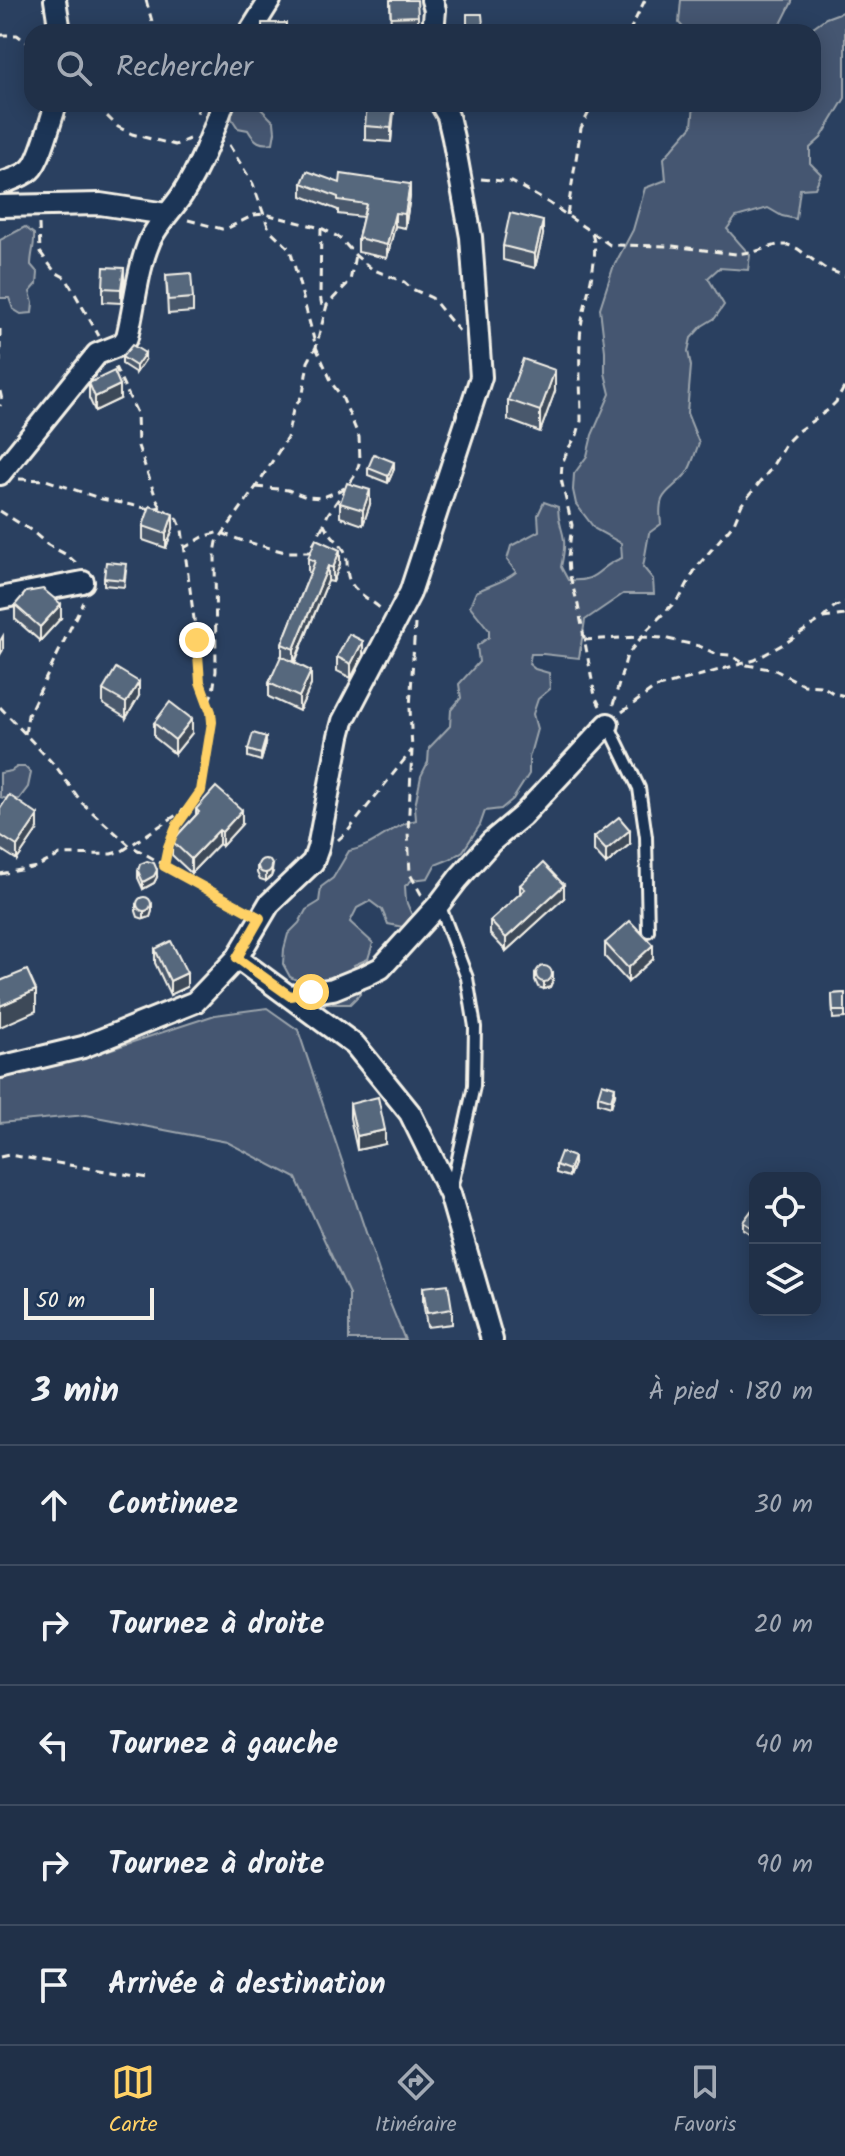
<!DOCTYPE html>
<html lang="fr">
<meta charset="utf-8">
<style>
:root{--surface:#203048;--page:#28384f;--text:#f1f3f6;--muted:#a2a9b4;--line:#3d4b60;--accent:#ffd166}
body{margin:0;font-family:Kalam,sans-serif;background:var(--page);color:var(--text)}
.controls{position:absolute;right:24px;bottom:24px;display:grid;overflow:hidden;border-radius:16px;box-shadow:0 4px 20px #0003}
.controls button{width:72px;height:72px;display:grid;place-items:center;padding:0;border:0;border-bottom:2px solid var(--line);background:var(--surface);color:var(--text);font:40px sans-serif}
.scale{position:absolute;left:24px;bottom:20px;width:130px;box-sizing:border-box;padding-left:8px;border:4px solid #f4f1e8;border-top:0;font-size:22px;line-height:28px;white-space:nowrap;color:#f4f1e8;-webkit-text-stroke:6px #1d3557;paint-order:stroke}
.stop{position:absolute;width:24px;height:24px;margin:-18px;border:6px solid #ffd166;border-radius:50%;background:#fff}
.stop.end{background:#ffd166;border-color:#fff;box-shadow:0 2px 8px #0008}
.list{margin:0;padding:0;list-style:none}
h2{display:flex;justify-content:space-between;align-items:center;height:104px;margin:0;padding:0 32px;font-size:34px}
h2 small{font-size:26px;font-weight:400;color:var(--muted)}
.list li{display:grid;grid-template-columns:52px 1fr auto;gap:24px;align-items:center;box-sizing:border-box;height:120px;padding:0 32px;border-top:2px solid var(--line)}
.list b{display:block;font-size:30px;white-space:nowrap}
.list em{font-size:26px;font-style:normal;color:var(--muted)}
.icon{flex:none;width:44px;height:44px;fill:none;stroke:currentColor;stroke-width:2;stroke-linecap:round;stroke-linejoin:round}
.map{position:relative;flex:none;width:845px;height:1340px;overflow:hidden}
.search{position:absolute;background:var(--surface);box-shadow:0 4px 20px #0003;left:24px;right:24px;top:24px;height:88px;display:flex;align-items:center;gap:20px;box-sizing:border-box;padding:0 28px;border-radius:24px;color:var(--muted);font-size:30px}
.sheet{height:704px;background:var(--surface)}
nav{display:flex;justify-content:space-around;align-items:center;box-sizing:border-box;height:112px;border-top:2px solid var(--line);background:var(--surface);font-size:22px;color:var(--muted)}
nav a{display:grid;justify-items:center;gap:4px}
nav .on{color:var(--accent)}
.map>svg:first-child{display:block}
.green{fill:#445771;stroke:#9ca4ac;stroke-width:2}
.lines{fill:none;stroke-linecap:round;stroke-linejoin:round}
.lane-casing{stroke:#f4f1e8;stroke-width:16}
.street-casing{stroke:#f4f1e8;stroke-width:26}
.path{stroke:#f4f1e8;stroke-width:3;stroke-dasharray:8 6;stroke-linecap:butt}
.lane{stroke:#1d3557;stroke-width:10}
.street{stroke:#1d3557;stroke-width:20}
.wall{fill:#4a596c;stroke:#f4f1e8;stroke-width:2}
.shaded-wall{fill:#3c4858;stroke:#f4f1e8;stroke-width:2}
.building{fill:#56677d;stroke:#f4f1e8;stroke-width:2}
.route{stroke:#ffd166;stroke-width:10}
</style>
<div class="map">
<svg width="845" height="1340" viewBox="0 0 845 1340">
<rect width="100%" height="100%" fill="#2a4060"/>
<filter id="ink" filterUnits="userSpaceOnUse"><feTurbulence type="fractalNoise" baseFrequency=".0125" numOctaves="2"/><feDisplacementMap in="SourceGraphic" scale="16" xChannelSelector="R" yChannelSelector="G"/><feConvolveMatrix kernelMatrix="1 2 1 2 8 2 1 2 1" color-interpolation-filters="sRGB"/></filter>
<g filter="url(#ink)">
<g class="green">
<path d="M681,0H792V2L777,32H687L679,23Z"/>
<path d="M845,11V98L821,138L810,148V163L821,174L815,188L800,189L796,219L782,216L768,208L736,217L727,229L750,255L748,270L719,268L708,278L724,305L715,318L702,326L691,338L688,351L691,366L687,413L699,443C695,453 692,466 686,474C668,495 657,490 661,524L649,533L643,567L653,579L654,594H623L585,620L579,658L543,654H531L529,664L535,669L549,673L550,689L538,699L533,714L537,729L529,758V774L513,799L501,809L485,811L480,825L463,851L450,859L435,865L428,878L412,880L405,886L406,901L412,915L403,927L388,924L382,910L370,901L357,908L350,922L373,943L368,959L354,965L360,980V994L350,1004H320L307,998L303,983L290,977L283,964L284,949L288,934L299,923L306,910L319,902L321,887L333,878L349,851C377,846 388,827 416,820L415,806L421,776L428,762L429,748L450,726L451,710L461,698L459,684L479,662L477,646L489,637V630L470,606L476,592C491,584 503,583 516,572L507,560L511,546L539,531L538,515L544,502L558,507C558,523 562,526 564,540C565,549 563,558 561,567L568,580C600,583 596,567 622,558L621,543L595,529L576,504L573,490L574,474L587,456L592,435L610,394L605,373V351L600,308L613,268L633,230L645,188L666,180L664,158L692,126L694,104H813V27L826,18Z"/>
<path d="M231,104H259V107L274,122L275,132L273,143C260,145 255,142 248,130L238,128L232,119Z"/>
<path d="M25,227L34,234C35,245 31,254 31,265L38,273L37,284L30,292L33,303L32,313L21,314L13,309L9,298H0V240Z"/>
<path d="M17,767H25L31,773L28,787L19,799L11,800L0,797V773L11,771Z"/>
<path d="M267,1008L298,1030L389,1301L405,1340H349V1294L296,1178L227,1142L86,1115L0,1123V1079L90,1056L215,1015Z"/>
</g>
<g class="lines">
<defs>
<g id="lane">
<path d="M608,724L639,788L646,837L648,931"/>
<path d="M439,904L467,978L475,1027L474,1086L451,1190"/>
</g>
<g id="street">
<path d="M55,0L60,32"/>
<path d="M432,0L435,10L433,32"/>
<path d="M250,32L270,0"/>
<path d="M0,184C10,180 22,177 30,170C40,162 51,119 56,104"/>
<path d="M0,206L100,204L166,214"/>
<path d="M0,474L97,354L122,344L127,337C135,305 137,270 150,240C158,223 172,210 182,195C198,171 214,131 223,104"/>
<path d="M0,598L83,582"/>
<path d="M237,958L355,1045L410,1113L450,1194L492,1340"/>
<path d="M290,996L333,989L365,976L381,968L439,904L458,879L491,842L522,816L608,724"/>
<path d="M0,1067L83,1047L195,1002L237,958L269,904L313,862L318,848L339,736L343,721L410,593L481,377L471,237L453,138L448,116L441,104"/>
</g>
</defs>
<use href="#lane" class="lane-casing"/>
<use href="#street" class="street-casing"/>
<g class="path">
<path d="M146,0L155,32"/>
<path d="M629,32L645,0"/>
<path d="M0,35H17L32,46"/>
<path d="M100,104L107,116L118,127L132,134L175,145L189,139"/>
<path d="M184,104L199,112"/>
<path d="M229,145L253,184L269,229L290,249L316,347L333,385L342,397L359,437L360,460L356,474L328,514L324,524C329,534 338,541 344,550C349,559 346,567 348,576C351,590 369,599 380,608"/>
<path d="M481,179L512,182L549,203L610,245L673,246L736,254L757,251L777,245H788L798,249L824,268L845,276"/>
<path d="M567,215L581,128L593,104"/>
<path d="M188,220L222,229L228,228L254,215L265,214L321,228L340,238L355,255L372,269L404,282L412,289L432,298L459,331"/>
<path d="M39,224L40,252L55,272L66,278L99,336"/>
<path d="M321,228L320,295L323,312"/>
<path d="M592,234C601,257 584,301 581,327C578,357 581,390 581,421L577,435L568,449L562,464L561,479L572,525L568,557L569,573L578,605L595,696L600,706"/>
<path d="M0,329V362"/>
<path d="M115,367L137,413L138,446L156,498L161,507L178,520L182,530L201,671C200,690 211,704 212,722L201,791L177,825L168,847L164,866"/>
<path d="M0,391L2,400L0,406"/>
<path d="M19,479L46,480L102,499L150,509L161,507"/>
<path d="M256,487L288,490L306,497L321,498L345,488"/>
<path d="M0,511L32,531L48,545L67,555L76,563"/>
<path d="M184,548L203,537L219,532L240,540L285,552H309L324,524"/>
<path d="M823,618L845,615"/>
<path d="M415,624L410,708L412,750L408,832L410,874L421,894L424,896"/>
<path d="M584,640L641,637L663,638L699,646L716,654L730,655L747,665L775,670L804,685L822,686L833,693L845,696"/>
<path d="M208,701L213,692L216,671L215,553L217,542L256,487L287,438L293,410L303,394L308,362L316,347L327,305L350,281L355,255"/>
<path d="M613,705L627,655L648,629L681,596L696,568L734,523L742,504L770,470L786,443L798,431L828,410L836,402L845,386"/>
<path d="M0,707L57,768L82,803L129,845L243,909"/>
<path d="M622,712L655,688L755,660L787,642L823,618L834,607L845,602"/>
<path d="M25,734L28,715L83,602"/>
<path d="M338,840L348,831L412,750"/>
<path d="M0,874L36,867L60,855L111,854L122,851L187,808"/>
<path d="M0,1157L9,1155L148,1178"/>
</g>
<use href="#lane" class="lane"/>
<use href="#street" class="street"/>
</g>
<g class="wall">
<path d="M390,0L418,16V30L391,31Z"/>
<path d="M394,104L391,142L365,140V126Z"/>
<path d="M302,183H340L410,197L405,228L395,226L387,258L358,252V238L363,217L338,214V210L302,196Z"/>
<path d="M543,235L535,268L503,260V246Z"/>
<path d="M166,275L193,298V312L168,314Z"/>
<path d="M124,282L121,303L103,302V288Z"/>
<path d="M122,357L145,360L136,373L122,364Z"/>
<path d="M89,383L120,399L95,411L89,398Z"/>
<path d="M555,391L540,432L508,420V400Z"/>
<path d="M368,468L394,469L388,483L368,475Z"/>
<path d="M340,503L370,504L363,525L340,517Z"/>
<path d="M143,526L173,528L166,548L143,540Z"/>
<path d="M308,558L340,564L333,582L328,581L295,663L311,685L299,711L269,697V683L282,657V644L310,573L308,572Z"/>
<path d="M126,571L124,587L104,585V578Z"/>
<path d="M15,605L61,618L40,641L15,619Z"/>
<path d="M363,655L351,678L337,671V657Z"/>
<path d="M103,690L139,696L126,718L103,704Z"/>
<path d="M154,723L192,733L175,754L154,737Z"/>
<path d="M266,744L261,761L248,757V750Z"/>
<path d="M0,809L38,829L17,860L0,849Z"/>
<path d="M196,809L242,824L222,846L219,844L191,873L172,855V841L196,815Z"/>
<path d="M594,837L630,844L606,864L594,851Z"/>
<path d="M257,866L273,872L271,877L266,881L260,879L257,873Z"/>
<path d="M138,871L157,877L154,883L143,889L138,878Z"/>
<path d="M520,885L564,898L506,951L490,934V921L520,894Z"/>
<path d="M136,904L152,911L150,917L144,919L138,917L136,911Z"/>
<path d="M605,943L653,959L628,982L605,957Z"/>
<path d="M155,949L187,987L170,995L155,963Z"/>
<path d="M535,973L553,980L550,987L544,989L538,987L535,980Z"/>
<path d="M845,993V1018L833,1019L832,994Z"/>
<path d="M615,1094L611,1107L598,1103V1096Z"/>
<path d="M350,1104L385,1144L357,1150L350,1118Z"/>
<path d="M574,1164L569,1177L556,1173V1165Z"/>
<path d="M755,1206V1237L743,1229V1222Z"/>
<path d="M423,1287L452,1309V1324L427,1327L423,1301Z"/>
</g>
<g class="shaded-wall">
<path d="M394,104V112L391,142V128Z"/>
<path d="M410,184V197L405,228V214Z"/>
<path d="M395,213V226L387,258V245Z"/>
<path d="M543,221V235L535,268V254Z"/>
<path d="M124,268V282L121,303V289Z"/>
<path d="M145,353V360L136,373V366Z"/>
<path d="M555,370V391L540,432V411Z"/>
<path d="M120,385V399L95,411V397Z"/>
<path d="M394,462V469L388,483V476Z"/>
<path d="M370,490V504L363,525V510Z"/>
<path d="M173,514V528L166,548V534Z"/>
<path d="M340,550V564L333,582V568Z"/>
<path d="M328,566V581L294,663V649Z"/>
<path d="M61,604V618L40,641V627Z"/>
<path d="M3,636V650L0,655V641Z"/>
<path d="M363,641V655L351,678V664Z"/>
<path d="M311,671V685L299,711V697Z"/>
<path d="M139,682V696L126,718V703Z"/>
<path d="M192,719V733L175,754V740Z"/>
<path d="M266,737V744L261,761V754Z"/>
<path d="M242,810V824L222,846V832Z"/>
<path d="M38,815V829L17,860V846Z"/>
<path d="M219,830V844L191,873V859Z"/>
<path d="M630,830V844L606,864V850Z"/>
<path d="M273,865L271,877L266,881V873Z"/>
<path d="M157,870V877L154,883L143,889V882Z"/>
<path d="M564,885V898L506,951V938Z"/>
<path d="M152,904V911L150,917L144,919V912Z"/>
<path d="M653,945V959L628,982V968Z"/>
<path d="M187,973V987L170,995V981Z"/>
<path d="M553,973V980L550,987L544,989V982Z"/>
<path d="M36,990V1011L0,1027V1006Z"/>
<path d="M615,1087V1094L611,1107V1100Z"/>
<path d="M385,1130V1144L357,1150V1136Z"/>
<path d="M574,1157V1164L569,1177V1170Z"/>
</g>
<g class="building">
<path d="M390,0H417L418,16L391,17Z"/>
<path d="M467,14H482L483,25L512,30V32H467Z"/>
<rect x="262" y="23" width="24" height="9"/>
<path d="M367,104H394L391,128L365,126Z"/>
<path d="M307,171L340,183L341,174L410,184L405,214L395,213L387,245L358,238L366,204L338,200V197L302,183Z"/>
<path d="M510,213L543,221L535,254L503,246Z"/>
<path d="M104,267L124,268L121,289L103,288Z"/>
<path d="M191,273L193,298L168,300L166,275Z"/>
<path d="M132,345L145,353L136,366L122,357Z"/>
<path d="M523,359L555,370L540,411L508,400Z"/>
<path d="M114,371L120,385L95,397L89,383Z"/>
<path d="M374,454L394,462L388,476L368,468Z"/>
<path d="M347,483L370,490L363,510L340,503Z"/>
<path d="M150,506L173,514L166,534L143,526Z"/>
<path d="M316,539L340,550L333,568L328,566L294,649L282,644L315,561L308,558Z"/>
<path d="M106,562L126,564L124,580L104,578Z"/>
<path d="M43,589L61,604L40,627L15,605L26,592Z"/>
<path d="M349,634L363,641L351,664L337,657Z"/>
<path d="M281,656L311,671L299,697L269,683Z"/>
<path d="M116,668L139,682L126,703L103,690Z"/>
<path d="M170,702L192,719L175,740L154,723Z"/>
<path d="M253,733L266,737L261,754L248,750Z"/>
<path d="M216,787L242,810L222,832L219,830L191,859L172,841L199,812L196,809Z"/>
<path d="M9,795L38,815L17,846L0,835V809Z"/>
<path d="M619,817L630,830L606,850L594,837Z"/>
<circle cx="265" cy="866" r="7"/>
<path d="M147,861L154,863L157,870L154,876L143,882L138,871L140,864Z"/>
<path d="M543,863L564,885L506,938L490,921L525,889L520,885Z"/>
<circle cx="144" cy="904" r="7"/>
<path d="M630,921L653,945L628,968L605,943Z"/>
<path d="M171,941L187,973L170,981L155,949Z"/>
<circle cx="544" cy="974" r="8"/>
<path d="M27,970L36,990L0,1006V981Z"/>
<path d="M845,993V1011H833L832,994Z"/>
<path d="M602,1083L615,1087L611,1100L598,1096Z"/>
<path d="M378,1097L385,1130L357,1136L350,1104Z"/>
<path d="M561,1152L574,1157L569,1170L556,1165Z"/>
<path d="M755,1206V1230L743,1222Z"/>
<path d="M448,1284L452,1309L427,1313L423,1287Z"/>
</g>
</g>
<g class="lines" filter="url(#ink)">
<path class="route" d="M197,640L200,682L211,712L212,722L201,791L177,825L168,847L164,866L260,918L237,958L290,996L311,992"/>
</g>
</svg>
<div class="controls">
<button><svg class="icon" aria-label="locate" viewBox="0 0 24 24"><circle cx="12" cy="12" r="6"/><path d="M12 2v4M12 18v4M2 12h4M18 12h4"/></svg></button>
<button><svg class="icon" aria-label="layers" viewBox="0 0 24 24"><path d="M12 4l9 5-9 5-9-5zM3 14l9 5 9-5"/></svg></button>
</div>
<div class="scale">50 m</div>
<div class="stop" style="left:311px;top:992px"></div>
<div class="stop end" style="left:197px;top:640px"></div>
<div class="search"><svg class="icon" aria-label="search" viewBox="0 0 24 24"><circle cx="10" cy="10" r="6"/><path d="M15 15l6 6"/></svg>Rechercher</div>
</div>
<section class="sheet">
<h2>3 min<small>À pied · 180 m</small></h2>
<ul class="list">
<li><svg class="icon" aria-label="ahead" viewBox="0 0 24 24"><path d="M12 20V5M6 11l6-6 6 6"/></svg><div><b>Continuez</b></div><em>30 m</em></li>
<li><svg class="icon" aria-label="right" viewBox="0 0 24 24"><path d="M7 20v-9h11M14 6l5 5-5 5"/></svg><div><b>Tournez à droite</b></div><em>20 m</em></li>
<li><svg class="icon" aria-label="left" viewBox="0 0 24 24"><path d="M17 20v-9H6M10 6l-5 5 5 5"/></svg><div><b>Tournez à gauche</b></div><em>40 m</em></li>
<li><svg class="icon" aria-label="right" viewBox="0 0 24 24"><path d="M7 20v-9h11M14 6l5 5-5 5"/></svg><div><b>Tournez à droite</b></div><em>90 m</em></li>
<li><svg class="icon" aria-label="arrive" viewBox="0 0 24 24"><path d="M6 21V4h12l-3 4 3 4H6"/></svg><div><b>Arrivée à destination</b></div></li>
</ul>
</section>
<nav>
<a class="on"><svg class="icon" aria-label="map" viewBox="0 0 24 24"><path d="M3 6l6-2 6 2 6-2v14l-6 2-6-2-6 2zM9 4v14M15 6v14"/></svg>Carte</a>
<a><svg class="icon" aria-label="directions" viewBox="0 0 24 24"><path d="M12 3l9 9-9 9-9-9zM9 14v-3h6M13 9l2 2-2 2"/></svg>Itinéraire</a>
<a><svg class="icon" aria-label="saved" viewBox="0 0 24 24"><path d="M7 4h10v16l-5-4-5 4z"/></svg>Favoris</a>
</nav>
